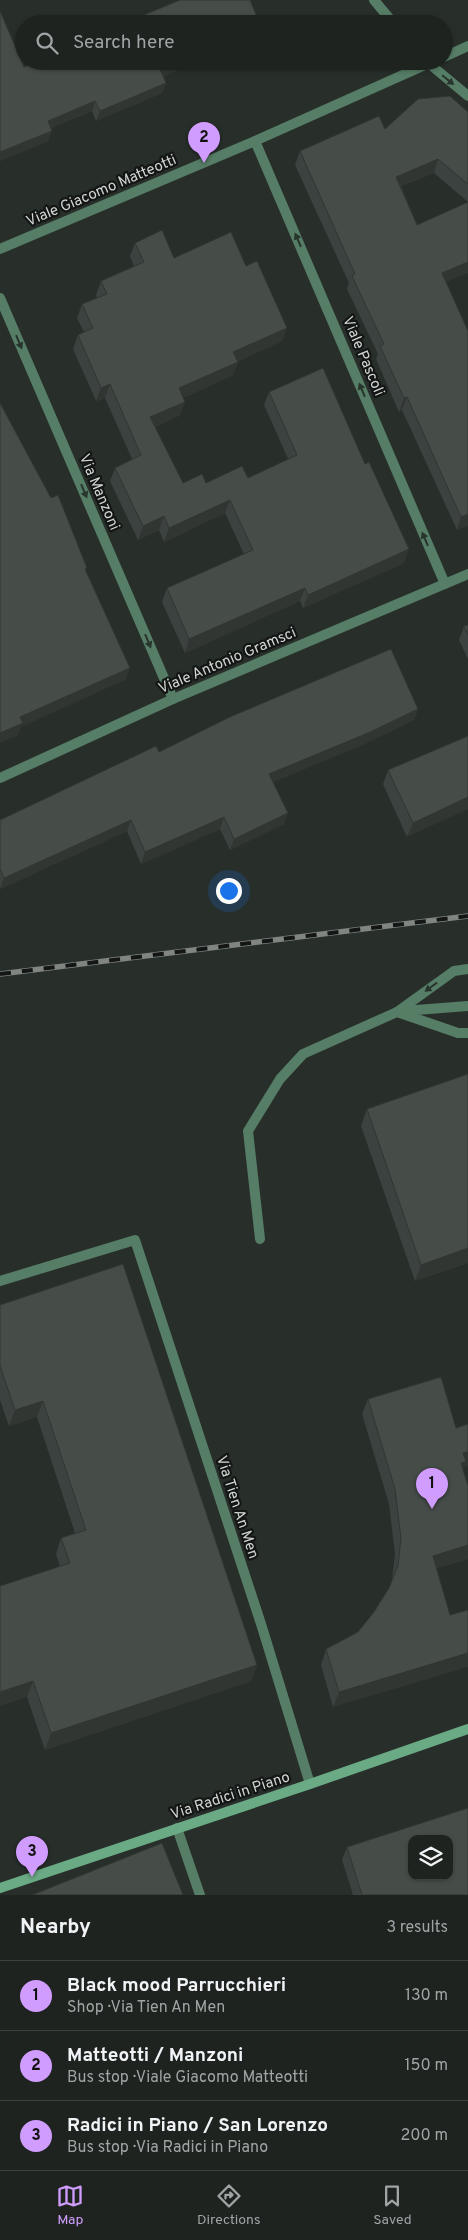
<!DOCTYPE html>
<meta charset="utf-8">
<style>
:root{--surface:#1e2320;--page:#2b2f2d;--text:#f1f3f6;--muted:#a1a4a5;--line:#3c403e;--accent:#d09dfe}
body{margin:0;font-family:Overpass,sans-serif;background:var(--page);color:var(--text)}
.controls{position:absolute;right:15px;bottom:15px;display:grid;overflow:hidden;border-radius:10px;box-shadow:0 1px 4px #0004}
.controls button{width:45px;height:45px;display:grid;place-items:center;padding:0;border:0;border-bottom:1px solid var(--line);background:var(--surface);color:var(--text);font:25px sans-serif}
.you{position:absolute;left:228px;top:890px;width:18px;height:18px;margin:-12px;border:4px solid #fff;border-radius:50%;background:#1a73e8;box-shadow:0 0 0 8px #1a73e833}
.badge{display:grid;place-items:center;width:32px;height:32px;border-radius:50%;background:var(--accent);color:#111;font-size:16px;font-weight:700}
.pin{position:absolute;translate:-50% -41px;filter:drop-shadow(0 1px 2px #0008)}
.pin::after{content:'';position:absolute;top:26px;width:18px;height:15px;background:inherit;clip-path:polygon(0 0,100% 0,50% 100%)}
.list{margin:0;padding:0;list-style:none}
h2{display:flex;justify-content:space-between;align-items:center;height:65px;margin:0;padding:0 20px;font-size:21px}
h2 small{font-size:16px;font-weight:400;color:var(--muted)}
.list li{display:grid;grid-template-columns:32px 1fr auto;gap:15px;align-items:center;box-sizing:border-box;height:70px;padding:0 20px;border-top:1px solid var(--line)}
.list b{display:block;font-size:19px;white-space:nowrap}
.list p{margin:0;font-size:16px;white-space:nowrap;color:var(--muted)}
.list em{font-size:16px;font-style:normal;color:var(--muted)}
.icon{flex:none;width:28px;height:28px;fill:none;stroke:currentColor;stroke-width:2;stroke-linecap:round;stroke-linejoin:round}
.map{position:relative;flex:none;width:468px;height:1895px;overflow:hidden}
.search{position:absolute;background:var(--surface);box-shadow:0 1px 4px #0004;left:15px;right:15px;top:15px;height:55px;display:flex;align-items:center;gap:12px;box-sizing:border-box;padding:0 18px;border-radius:28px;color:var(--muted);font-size:19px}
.sheet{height:275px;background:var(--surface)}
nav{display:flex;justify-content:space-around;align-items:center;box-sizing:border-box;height:70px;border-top:1px solid var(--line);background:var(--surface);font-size:14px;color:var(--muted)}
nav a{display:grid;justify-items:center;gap:2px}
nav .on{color:var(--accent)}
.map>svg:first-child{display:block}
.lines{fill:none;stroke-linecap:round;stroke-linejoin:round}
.lane{stroke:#567d65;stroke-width:10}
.street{stroke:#567d65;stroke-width:10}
.secondary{stroke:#6aaa85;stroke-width:10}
.rail-casing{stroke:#808582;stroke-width:5.5}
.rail{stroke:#131614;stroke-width:4;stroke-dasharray:11;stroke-linecap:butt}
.wall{fill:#3c423f}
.shaded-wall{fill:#313633}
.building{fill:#464d49;stroke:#313633;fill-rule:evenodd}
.oneway{fill:#27352c}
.labels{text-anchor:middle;stroke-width:4.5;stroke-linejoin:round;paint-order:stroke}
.street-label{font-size:15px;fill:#d2d6d3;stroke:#131614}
</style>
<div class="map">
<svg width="468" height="1895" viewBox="0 0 468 1895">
<rect width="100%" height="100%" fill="#282f2b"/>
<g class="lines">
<g class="lane">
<path d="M403,1011L468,1006"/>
<path d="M397,1012L458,1033H468"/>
<path d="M260,1239L248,1131L280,1079L303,1054L397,1012L454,971L468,969"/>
</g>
<g class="street">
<path d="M374,0L394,24"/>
<path d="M444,57L468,46"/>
<path d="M426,61L468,96"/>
<path d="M255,141L445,584"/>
<path d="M0,249L255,141L434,61"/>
<path d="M0,298L173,699"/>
<path d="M0,778L173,699L468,574"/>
<path d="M0,1281L135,1240L262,1627L310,1784"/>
<path d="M177,1828L200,1895"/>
</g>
<path class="secondary" d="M0,1888L310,1784L468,1729"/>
<defs>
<path id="rail" d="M0,974L468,916"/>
</defs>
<use href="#rail" class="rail-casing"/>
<use href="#rail" class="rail"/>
</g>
<g class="wall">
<path d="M0,11L24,67L163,77L166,83L162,93L96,121L92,111L51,128L48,141L0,161Z"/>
<path d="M203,61H220L206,67Z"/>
<path d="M468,112V202L434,173L401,186L417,225L446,282L468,525L457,530L402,410L399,412L376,359L378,354L347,289L349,283L295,165L300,151L385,129Z"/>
<path d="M135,243L174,258L246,266L287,328L282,341L238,361L233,375L183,398L180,415L155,427L183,483H206L248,478L288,459L264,405L269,392L404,563L303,608L300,601L185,653L162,602L167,588L244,554L225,513L164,542L159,530L138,540L110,481L115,468L132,459L105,398L96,401L73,349L78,335L84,332L77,318L82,304L97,298L96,295L101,281L134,266L130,256Z"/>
<path d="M468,625V659L459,640L464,626Z"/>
<path d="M418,709L414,720L364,744L273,782L284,824L230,850L220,829L141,864L127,831L0,889V820L159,752Z"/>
<path d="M468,736L407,837L383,784L388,770Z"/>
<path d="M468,1074V1263L415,1281L361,1126L367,1109Z"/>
<path d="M0,1305L257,1665L251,1681L45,1750L27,1697L60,1566L56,1554L61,1538L75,1533L37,1417L9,1426L0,1400Z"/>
<path d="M368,1399L456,1428L468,1424V1466L464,1467L463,1470L468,1559L436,1568L333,1707L321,1665L326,1649L358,1632L374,1612L389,1588L392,1580L395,1554L389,1504L362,1414Z"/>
<path d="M347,1847L468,1895H353L342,1860Z"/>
</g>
<g class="shaded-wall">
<path d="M179,61H200L156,80L160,69Z"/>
<path d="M208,61H220L206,67Z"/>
<path d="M166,83L162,93L96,121L100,111Z"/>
<path d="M95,101L92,111L44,131L48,121Z"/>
<path d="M52,131L48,141L0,161V152Z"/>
<path d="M438,159L434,173L391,190L396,177Z"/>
<path d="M468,262V273L437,286L442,273Z"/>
<path d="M287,328L282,341L228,366L233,352Z"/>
<path d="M238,362L233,375L174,402L179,388Z"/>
<path d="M110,384L105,398L96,401L101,388Z"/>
<path d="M407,397L402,410L399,412L404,398Z"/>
<path d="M185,402L180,415L145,431L150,417Z"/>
<path d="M230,500L225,513L164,542L169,528Z"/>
<path d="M468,514V525L457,530L461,517Z"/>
<path d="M164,516L159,530L138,540L143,526Z"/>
<path d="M409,549L404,563L303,608L308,595Z"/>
<path d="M305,588L300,601L185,653L189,639Z"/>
<path d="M130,668L125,680L21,727L18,735L0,743V733L20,717Z"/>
<path d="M418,709L414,720L364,744L265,785L269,774Z"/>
<path d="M468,797V809L407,837L413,823Z"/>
<path d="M288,813L284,824L230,850L234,839Z"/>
<path d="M224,817L220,829L141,864L145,852Z"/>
<path d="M131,820L127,831L0,889L4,878Z"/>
<path d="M468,1248V1263L415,1281L421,1265Z"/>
<path d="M43,1401L37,1417L9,1426L15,1410Z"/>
<path d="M468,1452V1466L464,1467L460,1477L455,1479L463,1453Z"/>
<path d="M468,1545V1559L427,1571L433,1556Z"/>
<path d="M468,1653V1667L333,1707L339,1692Z"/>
<path d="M257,1665L251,1681L45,1750L51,1733Z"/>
<path d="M33,1681L27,1697L0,1706V1692Z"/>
</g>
<g class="building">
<path d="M180,0H250L260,24H122Z"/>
<path d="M0,11L24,67L39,61H179L160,69L166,83L100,111L95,101L48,121L52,131L0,152Z"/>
<path d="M113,16L115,24H95Z"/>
<path d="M450,96L468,112V184L438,159L396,177L417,225L468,202V262L442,273L468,331V514L461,517L407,397L404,398L380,346L384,344L352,276L355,274L300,151L379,116L385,129L418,99Z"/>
<path d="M162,230L174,258L231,232L246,266L257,261L287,328L233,352L238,362L179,388L185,402L150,417L183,483L202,474L206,483L242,466L248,478L297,455L269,392L323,368L365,464L369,462L409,549L308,595L305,588L189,639L167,588L253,550L230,500L169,528L164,516L143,526L115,468L141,455L110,384L101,388L78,335L93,328L82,304L107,294L101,281L144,262L135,243Z"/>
<path d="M0,403L51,498L58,495L87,568L85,569L130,668L20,717L23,723L0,733Z"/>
<path d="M468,625V635L464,626Z"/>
<path d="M391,649L418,709L368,733L269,774L288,813L234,839L224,817L145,852L131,820L4,878L0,869V820L156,746L159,752L232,716Z"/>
<path d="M468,736V797L413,823L388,770Z"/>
<path d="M468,1074V1248L421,1265L367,1109Z"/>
<path d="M123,1264L257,1665L51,1733L33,1681L0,1692V1586L70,1563L61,1538L86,1530L43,1401L15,1410L0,1366V1305Z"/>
<path d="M441,1377L456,1428L468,1424V1452L463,1453L466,1462L461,1463L468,1486V1545L433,1556L450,1615L468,1610V1653L339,1692L326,1649L358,1632L374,1612L389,1588L398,1566L401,1538L395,1489L368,1399Z"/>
<path d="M468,1808V1895H362L347,1847ZM412,1839H449V1876H412Z"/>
<path d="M162,1843L183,1895H32Z"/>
</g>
<defs><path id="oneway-solid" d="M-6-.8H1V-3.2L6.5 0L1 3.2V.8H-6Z" transform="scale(1.25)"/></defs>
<g class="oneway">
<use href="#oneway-solid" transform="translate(448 80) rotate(39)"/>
<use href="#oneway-solid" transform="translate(298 240) rotate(-113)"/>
<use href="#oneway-solid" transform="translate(19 342) rotate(67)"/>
<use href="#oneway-solid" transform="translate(362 390) rotate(-113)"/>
<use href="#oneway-solid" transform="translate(84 491) rotate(67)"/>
<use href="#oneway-solid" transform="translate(425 539) rotate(-113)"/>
<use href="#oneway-solid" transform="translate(148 641) rotate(67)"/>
<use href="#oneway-solid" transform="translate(431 987) rotate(144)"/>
</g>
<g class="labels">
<g class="street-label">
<text transform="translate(101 190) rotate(-23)" y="5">Viale Giacomo Matteotti</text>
<text transform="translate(364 356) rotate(67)" y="5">Viale Pascoli</text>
<text transform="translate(100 492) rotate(67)" y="5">Via Manzoni</text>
<text transform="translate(227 660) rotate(-23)" y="5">Viale Antonio Gramsci</text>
<text transform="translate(238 1507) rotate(72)" y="5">Via Tien An Men</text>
<text transform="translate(230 1795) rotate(-18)" y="5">Via Radici in Piano</text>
</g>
</g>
</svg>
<div class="controls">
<button><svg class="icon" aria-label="layers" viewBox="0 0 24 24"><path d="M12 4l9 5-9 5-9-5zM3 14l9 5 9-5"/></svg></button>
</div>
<div class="you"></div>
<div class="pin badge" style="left:432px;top:1509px">1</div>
<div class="pin badge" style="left:204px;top:163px">2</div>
<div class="pin badge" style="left:32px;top:1877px">3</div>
<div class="search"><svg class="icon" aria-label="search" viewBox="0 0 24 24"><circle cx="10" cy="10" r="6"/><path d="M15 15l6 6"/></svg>Search here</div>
</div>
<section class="sheet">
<h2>Nearby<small>3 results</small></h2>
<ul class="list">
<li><span class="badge">1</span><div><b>Black mood Parrucchieri</b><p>Shop · Via Tien An Men</p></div><em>130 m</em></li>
<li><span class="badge">2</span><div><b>Matteotti / Manzoni</b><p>Bus stop · Viale Giacomo Matteotti</p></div><em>150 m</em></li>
<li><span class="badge">3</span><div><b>Radici in Piano / San Lorenzo</b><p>Bus stop · Via Radici in Piano</p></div><em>200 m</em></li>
</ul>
</section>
<nav>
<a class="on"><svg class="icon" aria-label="map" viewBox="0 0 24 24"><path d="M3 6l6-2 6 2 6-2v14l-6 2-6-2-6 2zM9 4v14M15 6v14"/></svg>Map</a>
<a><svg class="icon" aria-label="directions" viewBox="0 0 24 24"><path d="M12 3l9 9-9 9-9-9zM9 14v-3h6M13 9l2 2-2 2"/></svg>Directions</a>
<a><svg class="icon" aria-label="saved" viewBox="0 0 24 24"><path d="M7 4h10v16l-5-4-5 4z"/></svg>Saved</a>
</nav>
